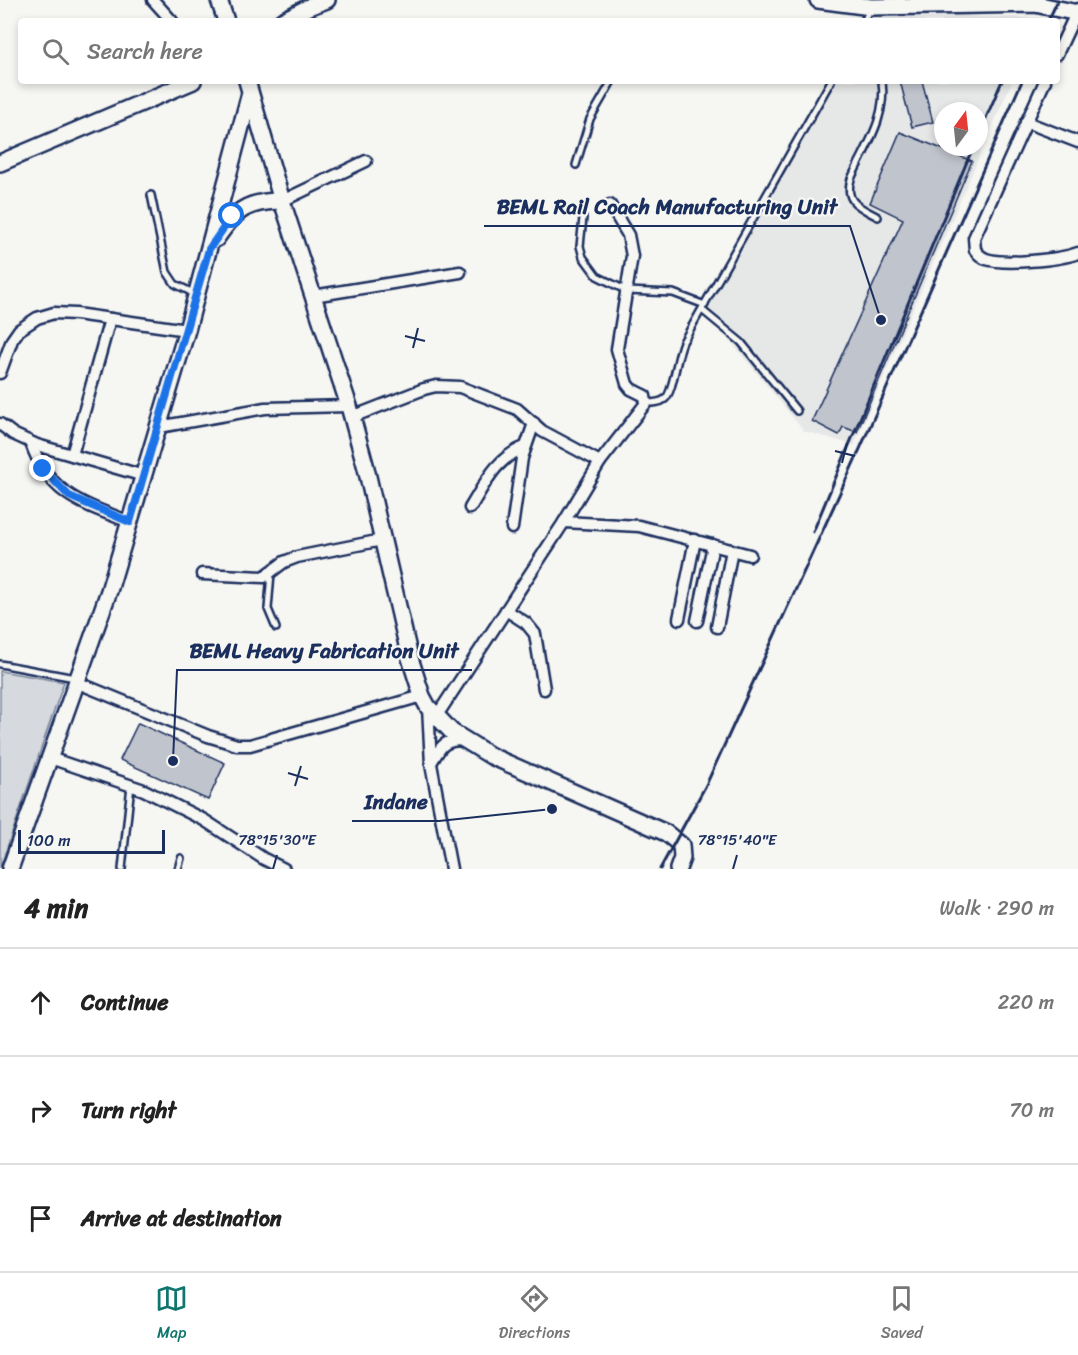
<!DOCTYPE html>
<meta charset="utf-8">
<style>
:root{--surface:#fff;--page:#f6f6f6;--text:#222;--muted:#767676;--line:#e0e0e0;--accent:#0f766e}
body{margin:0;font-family:Sriracha,sans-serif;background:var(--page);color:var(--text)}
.compass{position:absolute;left:934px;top:102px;width:54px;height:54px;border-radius:50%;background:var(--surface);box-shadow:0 3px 9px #0003;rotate:15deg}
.scale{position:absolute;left:18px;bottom:15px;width:147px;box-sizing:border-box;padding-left:6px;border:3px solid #1b2f5e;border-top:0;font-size:16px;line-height:21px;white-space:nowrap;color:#1b2f5e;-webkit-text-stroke:4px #f6f6f2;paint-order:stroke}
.stop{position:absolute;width:18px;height:18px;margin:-14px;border:4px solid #1a73e8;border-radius:50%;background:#fff}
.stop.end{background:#1a73e8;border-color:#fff;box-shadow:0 2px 6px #0008}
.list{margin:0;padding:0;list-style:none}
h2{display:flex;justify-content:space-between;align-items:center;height:78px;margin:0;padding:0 24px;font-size:26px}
h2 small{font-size:20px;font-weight:400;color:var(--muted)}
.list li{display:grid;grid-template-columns:39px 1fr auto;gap:18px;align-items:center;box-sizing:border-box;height:108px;padding:0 24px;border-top:2px solid var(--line)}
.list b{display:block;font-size:22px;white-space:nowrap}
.list em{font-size:20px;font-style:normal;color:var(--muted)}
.icon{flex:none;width:33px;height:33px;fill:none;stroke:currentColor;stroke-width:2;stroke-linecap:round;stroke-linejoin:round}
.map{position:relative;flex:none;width:1078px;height:869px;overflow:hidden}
.search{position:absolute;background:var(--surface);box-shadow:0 3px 9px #0003;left:18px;right:18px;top:18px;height:66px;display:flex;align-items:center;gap:15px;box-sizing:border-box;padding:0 21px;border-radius:6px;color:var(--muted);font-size:22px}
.sheet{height:402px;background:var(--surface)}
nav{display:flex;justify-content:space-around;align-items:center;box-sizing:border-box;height:84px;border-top:2px solid var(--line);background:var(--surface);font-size:16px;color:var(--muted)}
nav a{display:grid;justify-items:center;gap:3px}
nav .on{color:var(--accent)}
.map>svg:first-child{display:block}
.built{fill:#e6e7e7;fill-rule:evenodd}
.green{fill:#d6d9dd;stroke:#78849e;stroke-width:1.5}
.building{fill:#c0c4cd;stroke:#1b2f5e;stroke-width:1.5}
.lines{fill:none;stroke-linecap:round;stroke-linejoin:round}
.service-casing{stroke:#1b2f5e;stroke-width:10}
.minor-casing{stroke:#1b2f5e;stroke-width:15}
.secondary-casing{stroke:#1b2f5e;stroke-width:20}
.service{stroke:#f6f6f2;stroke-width:5}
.minor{stroke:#f6f6f2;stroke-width:10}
.secondary{stroke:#f6f6f2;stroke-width:15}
.rail{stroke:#1b2f5e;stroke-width:3}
.route{stroke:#1a73e8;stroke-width:8}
.ticks{fill:none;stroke:#1b2f5e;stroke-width:2}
.ticks-label{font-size:15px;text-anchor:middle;fill:#1b2f5e;stroke:#f6f6f2;stroke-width:4.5;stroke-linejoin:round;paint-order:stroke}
.leader{fill:none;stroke:#1b2f5e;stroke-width:2}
.callout-dot{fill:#1b2f5e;stroke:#f6f6f2;stroke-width:2}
.callout-label{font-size:21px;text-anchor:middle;font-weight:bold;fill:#1b2f5e;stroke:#f6f6f2;stroke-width:4.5;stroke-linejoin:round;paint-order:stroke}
</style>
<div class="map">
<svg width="1078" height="869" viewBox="0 0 1078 869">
<rect width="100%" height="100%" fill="#f6f6f2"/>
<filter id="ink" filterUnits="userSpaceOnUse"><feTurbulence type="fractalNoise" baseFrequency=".0167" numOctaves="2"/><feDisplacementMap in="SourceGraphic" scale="12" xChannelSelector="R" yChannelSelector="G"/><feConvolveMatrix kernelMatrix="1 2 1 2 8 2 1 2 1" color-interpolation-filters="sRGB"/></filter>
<g filter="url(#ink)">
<g class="built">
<path d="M968,0L969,16L1039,18L1037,21H860L865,12Z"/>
<path d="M827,81H1012L854,445L804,431L702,306ZM943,111H979V147H943Z"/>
</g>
<path class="green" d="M0,671L64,682L0,868Z"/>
<g class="building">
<path d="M900,81H922L933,122L912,127Z"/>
<path d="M900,132L972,161L857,432L843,427L839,435L812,421L903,219L870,203Z"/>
<path d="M138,723L225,763L208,800L120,760Z"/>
</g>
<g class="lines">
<defs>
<g id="service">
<path d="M864,21L870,9"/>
<path d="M576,165L590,119L612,81"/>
<path d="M151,195L167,272L175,284L195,294"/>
<path d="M878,217C860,207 844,203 851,179C866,146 887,118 882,81"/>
<path d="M583,218L580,246L583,257L597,276L627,291L673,293L705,305"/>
<path d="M702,310L741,342L797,411"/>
<path d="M646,403C653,403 660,403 665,399C673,393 677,355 683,342L831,81"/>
<path d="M271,573L268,609L276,628"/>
<path d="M0,664L75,678"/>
<path d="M122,869L131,785"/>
<path d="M178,869L181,858"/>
</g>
<g id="minor">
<path d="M153,0L172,21"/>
<path d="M1057,54L1078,9"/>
<path d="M1045,81L974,238L975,250C978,254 981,257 986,259C1004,265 1059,260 1078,253"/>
<path d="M1026,122L1078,142"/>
<path d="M282,201L366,161"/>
<path d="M313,296L460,272"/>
<path d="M0,373L12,340L19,330L37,318L54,313L76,314L187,330"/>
<path d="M352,417L424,389L436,386L460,387L517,409L542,431L600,462"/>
<path d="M0,424L13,434L37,445L144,476"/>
<path d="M159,427L265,408L349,406"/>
<path d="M31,443C49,495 83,504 130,522"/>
<path d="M72,455L110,319"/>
<path d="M470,508C486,482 495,459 525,447"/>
<path d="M564,522L639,526L750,555"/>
<path d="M512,528L522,458L534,423"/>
<path d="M202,574L264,577L284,562L297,557L382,540"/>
<path d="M506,610L526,623L535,634L544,689"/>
<path d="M679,619L695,540"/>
<path d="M697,621L713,545"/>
<path d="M717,627L732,550"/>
<path d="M76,682L208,736L237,745H250L422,696"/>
<path d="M428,707L431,764L451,869"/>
<path d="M436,717L564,522L600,462L646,403L645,396L631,389L627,384L617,349L632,256L628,235L610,205"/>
<path d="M50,758L144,790L204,820L264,859L284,869"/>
<path d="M431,763C441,746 443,740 464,740"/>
</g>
<g id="secondary">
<path d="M219,0L226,21"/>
<path d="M818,0L871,7L1035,4L1078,13"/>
<path d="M282,21L311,6L327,0"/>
<path d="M247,81L282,201L349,406L366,468L410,658L422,696L428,707L452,732L491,756L666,833L681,845L682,858L678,869"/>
<path d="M0,163L193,81"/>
<path d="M216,239C235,211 246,201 282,201"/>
<path d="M10,869L109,591L187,330L250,93"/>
</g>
</defs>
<use href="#service" class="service-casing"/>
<use href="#minor" class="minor-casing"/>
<use href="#secondary" class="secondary-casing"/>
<use href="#service" class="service"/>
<use href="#minor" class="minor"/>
<use href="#secondary" class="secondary"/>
<g class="rail">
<path d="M1048,21L1058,0"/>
<path d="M979,134L1002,81"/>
<path d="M813,532L973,147"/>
<path d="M660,869L706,785L860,449L1022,81"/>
</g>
</g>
</g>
<g class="lines" filter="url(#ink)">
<path class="route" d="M43,469L69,496L130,522L209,249L232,216"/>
</g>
<path class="ticks" d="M405,336L425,341M413,348L418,328M835,451L855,456M842,463L847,443M288,773L308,779M295,786L301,766M273,869L277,855M733,869L737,855"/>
<g class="ticks-label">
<text x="277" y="845">78°15'30"E</text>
<text x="737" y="845">78°15'40"E</text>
</g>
<path class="leader" d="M881 320L850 226H484M173 761L177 670H472M552 809L439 821H352"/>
<g class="callout-dot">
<circle cx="881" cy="320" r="6"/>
<circle cx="173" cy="761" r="6"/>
<circle cx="552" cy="809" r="6"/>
</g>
<g class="callout-label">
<text x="667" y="214">BEML Rail Coach Manufacturing Unit</text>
<text x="324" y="658">BEML Heavy Fabrication Unit</text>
<text x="396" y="809">Indane</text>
</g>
</svg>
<svg class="compass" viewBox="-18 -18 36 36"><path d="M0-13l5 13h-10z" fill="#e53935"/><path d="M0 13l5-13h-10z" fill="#767676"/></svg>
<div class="scale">100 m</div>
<div class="stop" style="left:232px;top:216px"></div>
<div class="stop end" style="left:43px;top:469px"></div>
<div class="search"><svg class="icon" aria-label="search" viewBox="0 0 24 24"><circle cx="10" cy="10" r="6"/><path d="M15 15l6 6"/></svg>Search here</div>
</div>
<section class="sheet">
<h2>4 min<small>Walk · 290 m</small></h2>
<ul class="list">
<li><svg class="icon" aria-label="ahead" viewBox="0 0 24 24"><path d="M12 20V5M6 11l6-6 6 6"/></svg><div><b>Continue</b></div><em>220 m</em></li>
<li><svg class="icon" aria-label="right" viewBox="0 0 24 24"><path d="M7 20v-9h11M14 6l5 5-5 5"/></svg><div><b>Turn right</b></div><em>70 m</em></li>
<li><svg class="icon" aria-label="arrive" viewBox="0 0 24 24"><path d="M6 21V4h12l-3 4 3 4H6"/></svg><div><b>Arrive at destination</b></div></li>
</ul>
</section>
<nav>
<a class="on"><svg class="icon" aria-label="map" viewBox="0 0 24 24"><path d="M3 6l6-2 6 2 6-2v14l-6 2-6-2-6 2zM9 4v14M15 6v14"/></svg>Map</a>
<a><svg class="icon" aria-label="directions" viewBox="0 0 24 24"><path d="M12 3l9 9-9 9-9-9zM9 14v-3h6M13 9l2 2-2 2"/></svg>Directions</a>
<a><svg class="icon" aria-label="saved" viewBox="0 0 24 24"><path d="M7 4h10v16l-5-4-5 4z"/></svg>Saved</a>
</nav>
